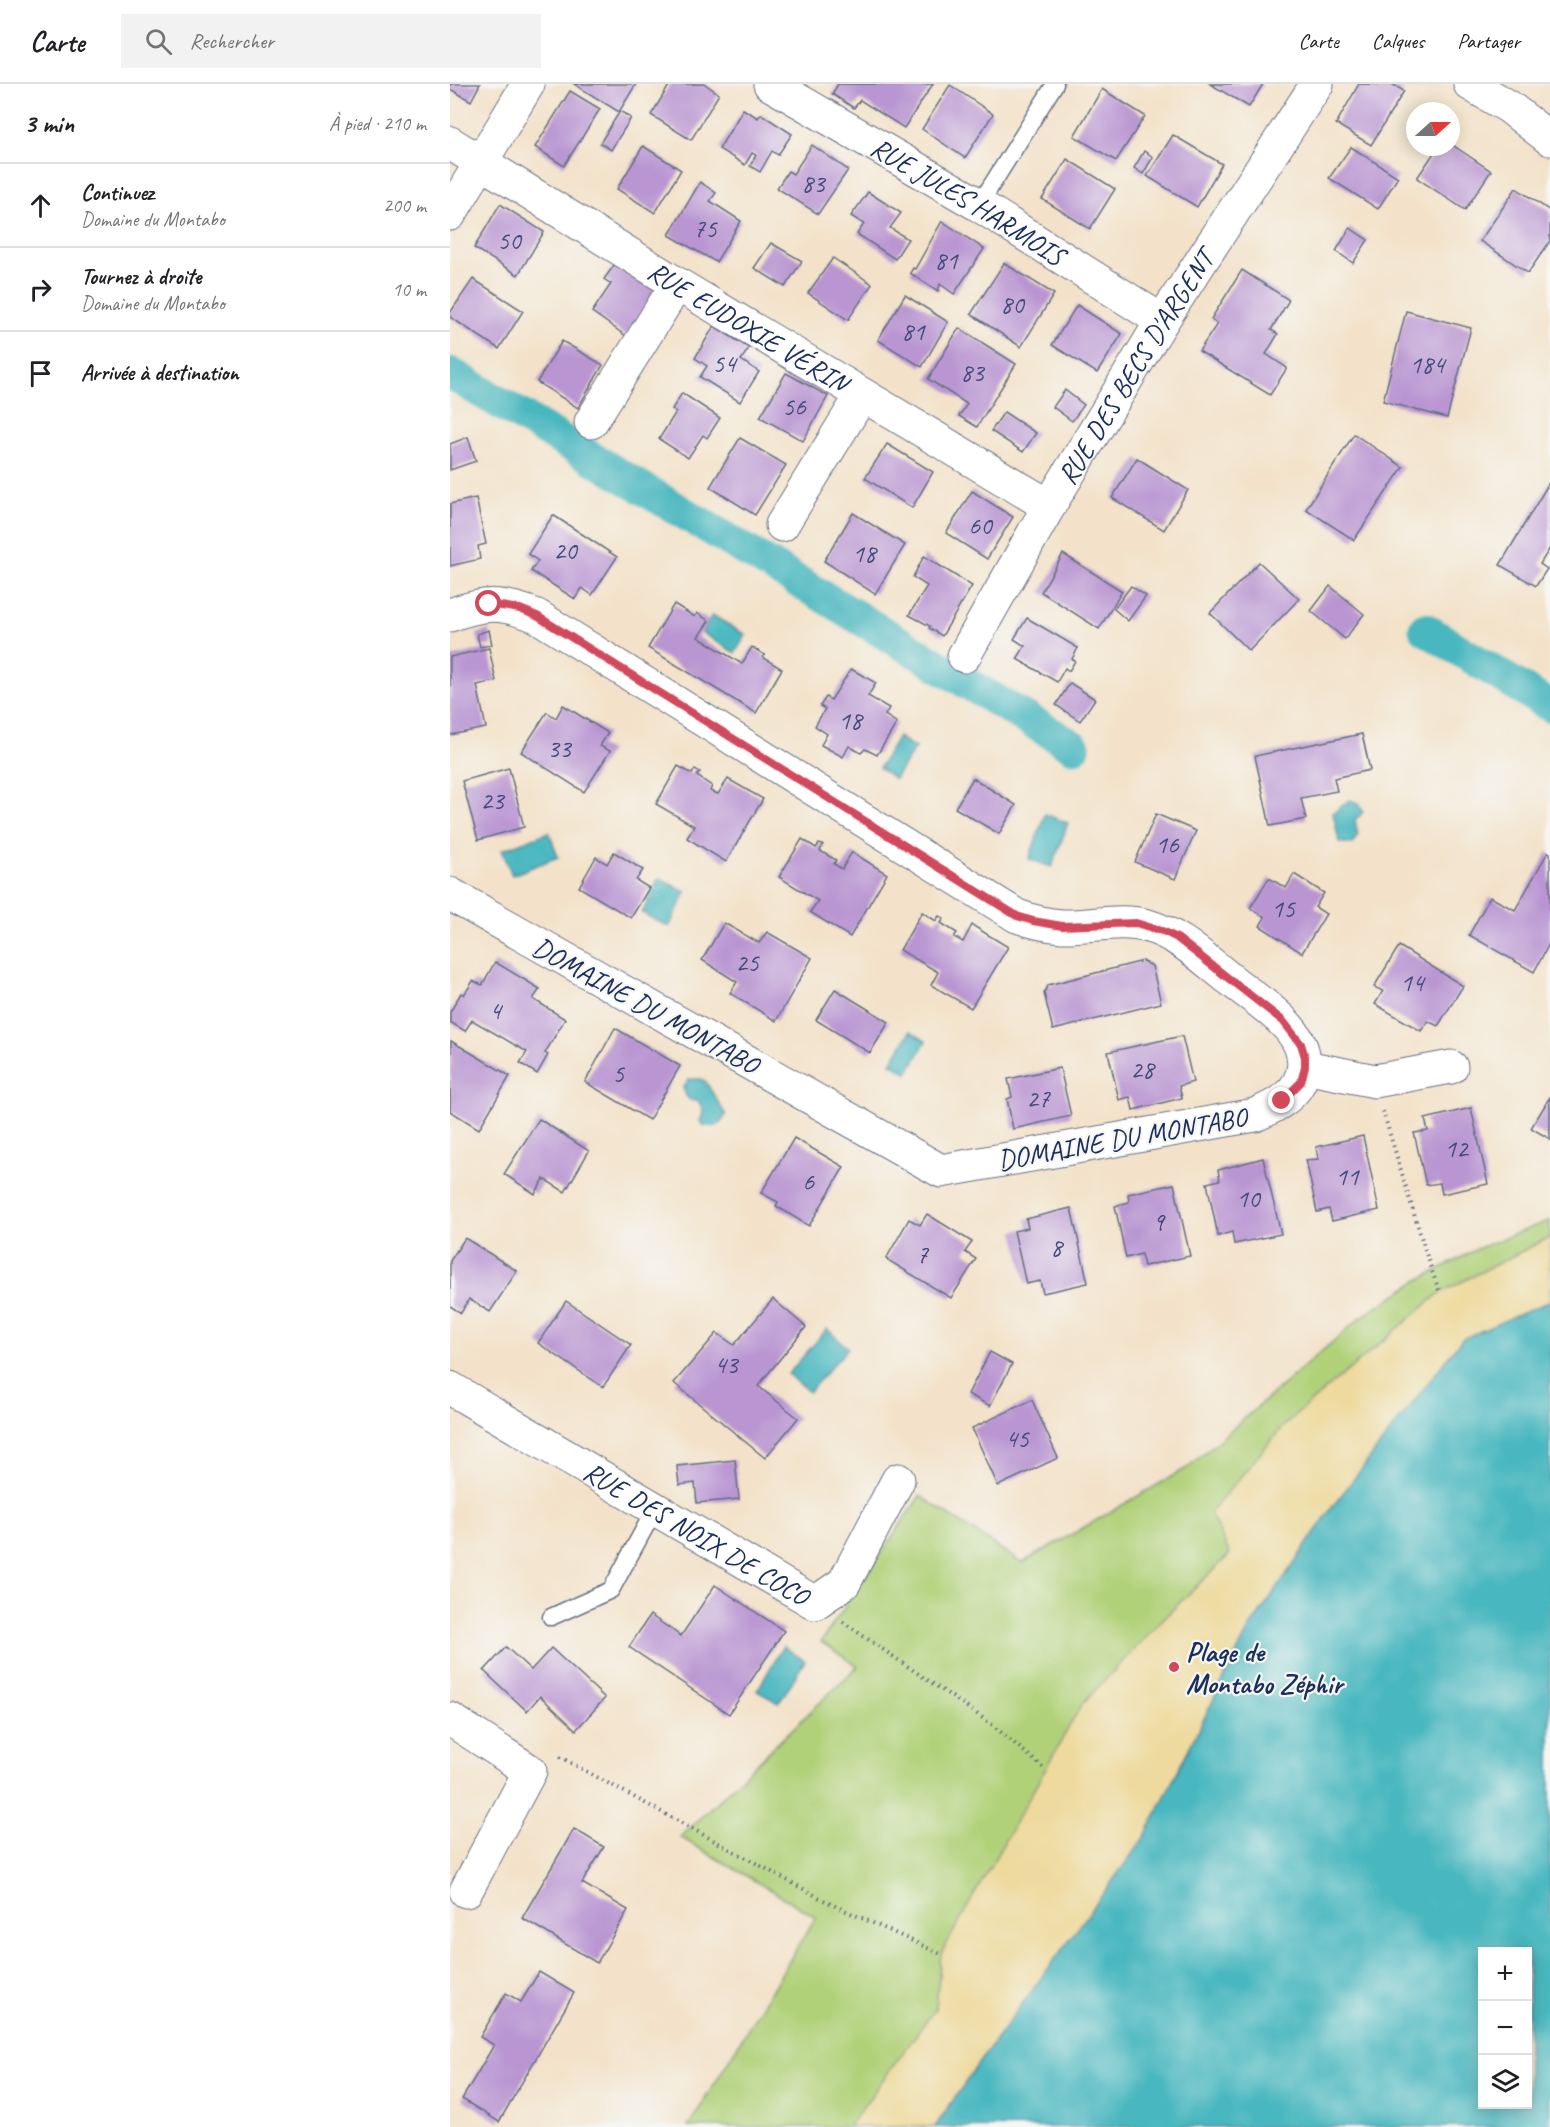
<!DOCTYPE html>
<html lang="fr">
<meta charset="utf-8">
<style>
:root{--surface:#fff;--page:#f2f2f2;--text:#202124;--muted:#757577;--line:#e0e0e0}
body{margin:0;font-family:Caveat,sans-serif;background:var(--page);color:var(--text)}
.controls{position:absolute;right:18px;bottom:18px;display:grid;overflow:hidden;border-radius:0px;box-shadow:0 3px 15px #0003}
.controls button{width:54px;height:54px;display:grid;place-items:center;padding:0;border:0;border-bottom:2px solid var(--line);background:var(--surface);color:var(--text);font:30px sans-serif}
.compass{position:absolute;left:956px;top:18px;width:54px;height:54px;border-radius:50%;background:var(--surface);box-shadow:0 3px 15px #0003;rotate:69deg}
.stop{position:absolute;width:18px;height:18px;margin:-14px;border:4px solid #d1495b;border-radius:50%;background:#fff}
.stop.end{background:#d1495b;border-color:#fff;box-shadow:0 2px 6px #0008}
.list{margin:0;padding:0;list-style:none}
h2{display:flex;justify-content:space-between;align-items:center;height:78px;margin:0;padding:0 24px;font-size:26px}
h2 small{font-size:20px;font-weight:400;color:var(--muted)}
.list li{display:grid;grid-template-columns:39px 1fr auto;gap:18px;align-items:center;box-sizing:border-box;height:84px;padding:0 24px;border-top:2px solid var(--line)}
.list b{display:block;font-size:22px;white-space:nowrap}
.list p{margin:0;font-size:20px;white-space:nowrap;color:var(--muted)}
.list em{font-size:20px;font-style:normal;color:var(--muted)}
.icon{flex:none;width:33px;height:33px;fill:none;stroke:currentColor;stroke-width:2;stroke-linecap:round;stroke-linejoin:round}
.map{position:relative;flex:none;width:1100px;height:2043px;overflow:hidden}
header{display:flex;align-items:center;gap:36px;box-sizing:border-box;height:84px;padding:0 30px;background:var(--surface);border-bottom:2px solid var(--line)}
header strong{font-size:28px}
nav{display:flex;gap:33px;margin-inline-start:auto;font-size:21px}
.search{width:420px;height:54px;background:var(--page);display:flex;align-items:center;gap:15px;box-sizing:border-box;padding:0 21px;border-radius:0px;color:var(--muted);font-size:22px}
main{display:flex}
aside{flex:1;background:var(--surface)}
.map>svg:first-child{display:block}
.green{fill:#b1d179;stroke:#66806c;stroke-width:1.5}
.sand{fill:#eeda9e;stroke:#84847e;stroke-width:1.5}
.water{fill:#48b7bf;stroke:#32738e;stroke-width:1.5;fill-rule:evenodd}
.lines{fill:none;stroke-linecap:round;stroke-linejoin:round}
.canal{stroke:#48b7bf;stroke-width:33}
.building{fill:#b996d2}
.lane-casing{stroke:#676e83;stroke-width:19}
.street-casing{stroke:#676e83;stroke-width:35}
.path{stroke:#676e83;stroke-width:4;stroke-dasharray:1.5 4.5;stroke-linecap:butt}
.lane{stroke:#fff;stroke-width:16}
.street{stroke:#fff;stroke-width:33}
.route{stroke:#d1495b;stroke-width:8}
.poi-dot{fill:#d1495b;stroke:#f6f6f2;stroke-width:2}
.labels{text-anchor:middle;stroke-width:4.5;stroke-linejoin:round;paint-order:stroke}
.number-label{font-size:26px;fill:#42497b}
.street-label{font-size:28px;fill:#1b2f5e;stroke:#f6f6f2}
.poi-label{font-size:28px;font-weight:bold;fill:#1b2f5e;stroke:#f6f6f2;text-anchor:start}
</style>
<header>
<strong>Carte</strong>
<div class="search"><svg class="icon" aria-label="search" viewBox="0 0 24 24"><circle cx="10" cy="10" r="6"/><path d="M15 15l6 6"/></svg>Rechercher</div>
<nav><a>Carte</a><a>Calques</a><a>Partager</a></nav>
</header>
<main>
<aside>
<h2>3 min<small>À pied · 210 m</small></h2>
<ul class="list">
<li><svg class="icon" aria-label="ahead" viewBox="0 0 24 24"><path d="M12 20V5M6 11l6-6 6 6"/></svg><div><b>Continuez</b><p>Domaine du Montabo</p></div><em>200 m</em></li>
<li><svg class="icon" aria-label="right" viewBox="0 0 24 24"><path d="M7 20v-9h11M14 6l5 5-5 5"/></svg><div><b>Tournez à droite</b><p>Domaine du Montabo</p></div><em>10 m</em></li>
<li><svg class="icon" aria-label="arrive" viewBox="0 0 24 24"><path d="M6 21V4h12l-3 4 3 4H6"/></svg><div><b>Arrivée à destination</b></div></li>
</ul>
</aside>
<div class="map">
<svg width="1100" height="2043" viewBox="0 0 1100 2043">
<rect width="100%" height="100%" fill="#f6f6f2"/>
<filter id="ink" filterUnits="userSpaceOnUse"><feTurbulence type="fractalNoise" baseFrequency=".0167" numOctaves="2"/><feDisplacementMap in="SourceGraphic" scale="12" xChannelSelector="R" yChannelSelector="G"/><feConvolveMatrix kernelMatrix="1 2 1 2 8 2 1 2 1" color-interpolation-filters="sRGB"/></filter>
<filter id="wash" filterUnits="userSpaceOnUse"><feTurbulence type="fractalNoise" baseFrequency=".008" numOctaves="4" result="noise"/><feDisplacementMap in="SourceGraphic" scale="24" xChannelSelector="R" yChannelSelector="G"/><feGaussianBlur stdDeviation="1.35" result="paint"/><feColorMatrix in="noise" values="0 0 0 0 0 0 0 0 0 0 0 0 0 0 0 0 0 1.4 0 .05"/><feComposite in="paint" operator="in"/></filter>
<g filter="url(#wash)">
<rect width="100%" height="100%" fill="#f3e2c9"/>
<path class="green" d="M1100,1136V1153L990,1209L780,1470L713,1535L491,1870L487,1924L398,2043H238L366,1833L230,1753L408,1582L371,1558L470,1412L572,1479L737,1384L910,1234L967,1197L1027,1165Z"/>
<path class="sand" d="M1100,1153V1217L1012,1255L883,1422L799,1545L694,1754L528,1980L485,2043H398L486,1924L491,1870L632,1620L713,1535L780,1470L760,1429L836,1339L990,1209Z"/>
<g class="water">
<path d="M262,531L296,551L285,569L252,549Z"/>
<path d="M448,653L465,664L445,695L429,684Z"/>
<path d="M899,716L909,719L913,728L905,736L908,751L902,760L889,758L883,729Z"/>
<path d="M595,730L618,739L602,783L579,775Z"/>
<path d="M99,748L108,773L62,791L52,766Z"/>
<path d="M209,794L236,808L219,843L192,829Z"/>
<path d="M460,947L476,957L458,989L441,979Z"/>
<path d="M239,995H251L256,998L276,1031C269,1042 266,1045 253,1041L250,1037C254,1028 254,1025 248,1017C238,1018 236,1013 233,1004Z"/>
<path d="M1100,1217V2043H485L528,1980L694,1754L799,1545L883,1422L1012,1255ZM1032,1868H1078V2020H1032Z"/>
<path d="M377,1245L398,1264L359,1308L338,1290Z"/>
<path d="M333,1562L355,1577L329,1619L307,1607Z"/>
</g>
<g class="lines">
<g class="canal">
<path d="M0,289L624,663"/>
<path d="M975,545L1100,622"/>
</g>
</g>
<g id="blocks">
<g class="building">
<path d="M0,0H30L21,17L0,5Z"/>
<path d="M124,0H186L169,28Z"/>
<path d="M220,0H255L269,10L241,56L201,31Z"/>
<path d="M388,0H483L454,44L410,16L404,24L382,10Z"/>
<path d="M760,0H813L799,23Z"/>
<path d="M909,0H942L954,7L921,61L886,40Z"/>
<path d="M500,1L543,30L515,74L472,45Z"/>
<path d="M652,5L695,32L666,77L624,52Z"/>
<path d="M120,7L150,25L114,82L85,63Z"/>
<path d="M293,25L308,34L311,30L342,50L328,71L322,67L310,88L300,82L306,71L302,69L295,81L269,65Z"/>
<path d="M170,27L181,34L161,66L150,59Z"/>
<path d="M723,51L772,80L747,123L697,92Z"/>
<path d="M1001,60L1041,87L1015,126L967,94L988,63H1001Z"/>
<path d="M362,61L398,86L368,130L327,104L338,87L343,90Z"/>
<path d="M193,62L231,86L205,129L167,105Z"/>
<path d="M901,63L948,93L928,125L879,94Z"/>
<path d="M694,67L703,73L693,90L684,84Z"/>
<path d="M617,75L665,105L640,145L592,115Z"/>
<path d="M250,98L266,109L260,117L291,137L266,178L219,151Z"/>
<path d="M1066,104L1100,127V157L1078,189L1030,157Z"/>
<path d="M418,108L451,129L440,144L458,155L445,175L407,150L414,140L401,132Z"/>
<path d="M50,120L94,148L68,191L24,164Z"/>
<path d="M492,137L534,165L504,210L490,200L488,207L460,189L463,184L465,185Z"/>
<path d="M900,144L918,156L903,179L886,167Z"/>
<path d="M321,159L352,177L335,203L304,184Z"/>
<path d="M383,174L422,200L398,236L358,209Z"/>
<path d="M554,179L604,210L571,263L521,230Z"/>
<path d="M165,180L206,207L176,252L142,228L161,200L154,195Z"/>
<path d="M792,186L839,216L821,246L828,250L816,270L837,284L820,311L749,267L767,240L761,235Z"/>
<path d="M23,195L73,227L49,265L0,233V229Z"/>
<path d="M455,211L498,238L472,283L428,256Z"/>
<path d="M627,221L672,250L647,289L602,261Z"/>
<path d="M956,227L1021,244L997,334L933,317Z"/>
<path d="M264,242L299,264L291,276L309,288L290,318L250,293L257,282L245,274Z"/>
<path d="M509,244L566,280L527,343L509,332L517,320L478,295Z"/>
<path d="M112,257L153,281L128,324L87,298Z"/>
<path d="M336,289L378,312L353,357L310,333Z"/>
<path d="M615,306L634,321L622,337L603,323Z"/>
<path d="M232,309L270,334L257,354L253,351L238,374L209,355L226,328L222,325Z"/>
<path d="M554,328L586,349L573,368L541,347Z"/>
<path d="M904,350L953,383L904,456L856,425Z"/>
<path d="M18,353L26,377L0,386V360Z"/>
<path d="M290,354L336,381L305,431L260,403Z"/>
<path d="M437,360L483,388L462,424L415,394Z"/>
<path d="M687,374L738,406L714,446L662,414Z"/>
<path d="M1100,397V464L1090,480L1097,485L1086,502L1050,481Z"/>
<path d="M522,407L563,433L537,475L496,449Z"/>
<path d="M26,414L36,460L28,462L30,475L0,482V420Z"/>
<path d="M403,429L455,461L425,510L374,477Z"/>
<path d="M103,431L167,473L142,511L132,504L125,515L81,487L88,477L78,470Z"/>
<path d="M613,470L672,507L649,545L591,508Z"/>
<path d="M474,472L522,502L492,552L479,544L480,542L459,531L477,502L463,493Z"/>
<path d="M809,478L849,515L799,567L760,529Z"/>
<path d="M681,502L696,512L678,537L664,525Z"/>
<path d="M880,502L914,530L895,555L861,527Z"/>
<path d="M224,520L245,533L247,529L259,537L248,553L292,580L302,563L315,571L312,573L332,585L306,629L198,564Z"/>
<path d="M577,534L628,564L622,575L625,577L619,587L615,584L607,598L567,575L575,562L564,555Z"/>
<path d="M39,546L42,561L30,563L27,550Z"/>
<path d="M39,564L46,597L27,601L36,644L0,651V573Z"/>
<path d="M401,585L426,599L418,612L439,624L435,631L447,639L427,671L415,665L411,669L399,662L393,673L371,661L377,650L365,642L375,625L370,622L376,613L381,616Z"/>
<path d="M620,599L645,615L630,637L606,621Z"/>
<path d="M113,621L158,649L150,662L160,667L134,708L71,668L97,628L106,634Z"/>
<path d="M912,650L920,686L884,694L887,707L851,714L856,735L820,742L805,672Z"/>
<path d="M228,682L242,690L245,685L250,688L247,692L262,702L260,707L268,710L278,695L313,715L276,778L237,754L244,742L206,720Z"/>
<path d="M59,684L74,743L28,756L12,697Z"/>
<path d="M523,694L566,721L549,750L505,724Z"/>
<path d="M706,730L746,747L725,795L685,778Z"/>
<path d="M352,755L366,764L369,760L373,761L370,767L386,776L384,780L392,785L402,768L437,790L400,853L360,828L368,817L329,793Z"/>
<path d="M164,768L193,786L186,796L199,804L181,834L129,803L146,773L157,780Z"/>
<path d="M1098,768L1100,769V858L1084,888L1019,851L1040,813L1065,826Z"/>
<path d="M844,790L874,809L865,823L876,830L852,869L810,842L815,833L800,824L819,794L836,804Z"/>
<path d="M472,828L486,837L489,832L494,834L491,839L507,849L504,853L513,858L522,841L558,863L521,924L481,901L488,888L450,866Z"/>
<path d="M274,839L309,859L317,848L362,874L326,937L280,909L287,898L252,876Z"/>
<path d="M949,862L1013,902L988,942L978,937L971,947L925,920L933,907L924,903Z"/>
<path d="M693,877L702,882L711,919L603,946L594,909L598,901Z"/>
<path d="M45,878L90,905L83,915L115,935L95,969L98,971L87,990L70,979L77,968L22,936L15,947L0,938V928L11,909L14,911L23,897L32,901Z"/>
<path d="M385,905L439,938L420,969L366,936Z"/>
<path d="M165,944L230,982L199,1036L135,998Z"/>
<path d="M732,952L743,998L729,1002L732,1014L683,1026L680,1013L669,1016L658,968Z"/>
<path d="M1,957L60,992L29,1045L0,1027Z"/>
<path d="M610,984L621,1032L563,1045L557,1015L562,1013L558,995Z"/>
<path d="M1100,1013V1055L1081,1044Z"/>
<path d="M1021,1024L1038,1100L992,1110L990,1099L976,1101L964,1049L978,1047L975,1035Z"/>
<path d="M89,1035L139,1067L115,1108L94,1095L85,1110L54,1090Z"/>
<path d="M913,1052L929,1126L882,1137L879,1125L867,1128L856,1076L868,1075L866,1063Z"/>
<path d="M344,1054L394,1083L359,1142L326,1122L328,1118L311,1109Z"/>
<path d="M813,1074L831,1150L784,1160L782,1148L768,1152L757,1099L770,1096L768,1086Z"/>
<path d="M724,1100L740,1172L694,1182L691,1170L676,1174L665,1122L679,1118L678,1110Z"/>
<path d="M621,1124L638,1199L593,1209L590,1197L576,1200L564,1147L578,1144L576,1135Z"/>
<path d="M477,1130L522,1158L515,1168L526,1175L501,1214L436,1175L459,1135L470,1141Z"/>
<path d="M15,1154L67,1187L40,1228L19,1215L11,1229L0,1222V1177Z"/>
<path d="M323,1215L356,1243L308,1302L348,1334L315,1374L224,1299L267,1249L284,1261Z"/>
<path d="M116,1217L181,1261L153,1303L88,1259Z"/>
<path d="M540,1268L562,1280L540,1322L518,1310Z"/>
<path d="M582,1316L608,1374L548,1402L522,1344Z"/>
<path d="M285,1376L289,1415L247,1419L245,1399L229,1401L227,1382Z"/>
<path d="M265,1501L334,1547L279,1630L179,1563L200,1531L231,1552Z"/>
<path d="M56,1563L81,1586L101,1564L155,1614L126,1646L90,1612L77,1627L34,1587Z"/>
<path d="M124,1745L154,1763L132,1799L178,1826L147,1879L72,1834Z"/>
<path d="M89,1888L124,1909L49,2038L12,2015L44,1961L30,1953L56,1909L71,1918Z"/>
</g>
</g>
</g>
<g filter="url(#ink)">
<use href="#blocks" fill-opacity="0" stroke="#676e83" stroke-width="1.5"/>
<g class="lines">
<defs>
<g id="lane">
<path d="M529,121L605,0"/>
<path d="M101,1533L161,1506L205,1425"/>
</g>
<g id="street">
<path id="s1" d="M320,0L529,121L712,237"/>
<path d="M1020,0L1059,23L1100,55"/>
<path id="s2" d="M0,59L227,200L599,422"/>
<path d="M0,130L78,0"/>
<path d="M141,338L227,200"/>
<path d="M332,441L412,311"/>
<path d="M0,531C36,518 51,518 87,532L567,832C581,837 596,841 612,842C640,843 670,834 698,842C730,851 755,876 781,896C809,919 865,949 852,991C846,1012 824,1023 805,1031L491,1087L0,810"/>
<path id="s3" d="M514,572L599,422L712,237L867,0"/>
<path d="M855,983L925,997L1001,983"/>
<path id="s4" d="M0,1304L365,1519L394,1499L448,1396"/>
<path d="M0,1635L80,1687L16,1807"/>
</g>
</defs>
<use href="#lane" class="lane-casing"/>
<use href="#street" class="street-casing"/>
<g class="path">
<path d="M933,1027L979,1179L990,1209"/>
<path d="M393,1538L540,1639L595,1685"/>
<path d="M110,1673L381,1820L491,1870"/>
</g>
<use href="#lane" class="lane"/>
<use href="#street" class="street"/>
</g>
</g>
<g class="lines" filter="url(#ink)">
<path class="route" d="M39,520L70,525L87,532L567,832L583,837L612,842L686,839L715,848L727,854L833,937L851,960L855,973V983L851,998L832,1017"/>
</g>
<circle class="poi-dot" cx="724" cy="1583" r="6"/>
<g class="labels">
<g class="number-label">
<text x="363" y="108">83</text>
<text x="255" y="153">75</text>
<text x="59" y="165">50</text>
<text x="496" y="185">81</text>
<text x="562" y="229">80</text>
<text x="463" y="256">81</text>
<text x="274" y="288">54</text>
<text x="977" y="289">184</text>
<text x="522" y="297">83</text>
<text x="344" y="331">56</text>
<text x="530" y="450">60</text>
<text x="115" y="475">20</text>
<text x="414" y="478">18</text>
<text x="400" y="645">18</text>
<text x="109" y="673">33</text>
<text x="42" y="725">23</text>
<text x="717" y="769">16</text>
<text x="833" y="833">15</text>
<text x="297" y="887">25</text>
<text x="962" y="907">14</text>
<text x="45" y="935">4</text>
<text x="692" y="994">28</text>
<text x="168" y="998">5</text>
<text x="588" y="1023">27</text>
<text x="1006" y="1073">12</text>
<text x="897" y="1101">11</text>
<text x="358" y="1106">6</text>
<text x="798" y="1123">10</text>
<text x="708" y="1146">9</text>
<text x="606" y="1172">8</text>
<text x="472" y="1179">7</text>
<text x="276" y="1289">43</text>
<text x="567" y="1363">45</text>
</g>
<g class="street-label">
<text dy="10" stroke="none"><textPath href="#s1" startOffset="230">RUE JULES HARMOIS</textPath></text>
<text dy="10" stroke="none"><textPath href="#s2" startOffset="350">RUE EUDOXIE VÉRIN</textPath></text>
<text dy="10" stroke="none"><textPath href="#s3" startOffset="336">RUE DES BECS D'ARGENT</textPath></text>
<text transform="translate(196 921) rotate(29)" y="10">DOMAINE DU MONTABO</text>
<text transform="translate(672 1054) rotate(-10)" y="10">DOMAINE DU MONTABO</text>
<text dy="10" stroke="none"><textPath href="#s4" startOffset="286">RUE DES NOIX DE COCO</textPath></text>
</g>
<g class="poi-label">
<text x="736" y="1577">Plage de<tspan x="736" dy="32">Montabo Zéphir</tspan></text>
</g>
</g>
</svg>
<div class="controls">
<button>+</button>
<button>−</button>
<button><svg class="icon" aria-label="layers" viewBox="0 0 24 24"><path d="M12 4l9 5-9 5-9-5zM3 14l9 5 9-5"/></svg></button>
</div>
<svg class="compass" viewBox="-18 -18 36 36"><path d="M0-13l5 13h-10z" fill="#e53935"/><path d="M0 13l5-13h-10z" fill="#757577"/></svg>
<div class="stop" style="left:39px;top:520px"></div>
<div class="stop end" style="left:832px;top:1017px"></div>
</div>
</main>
